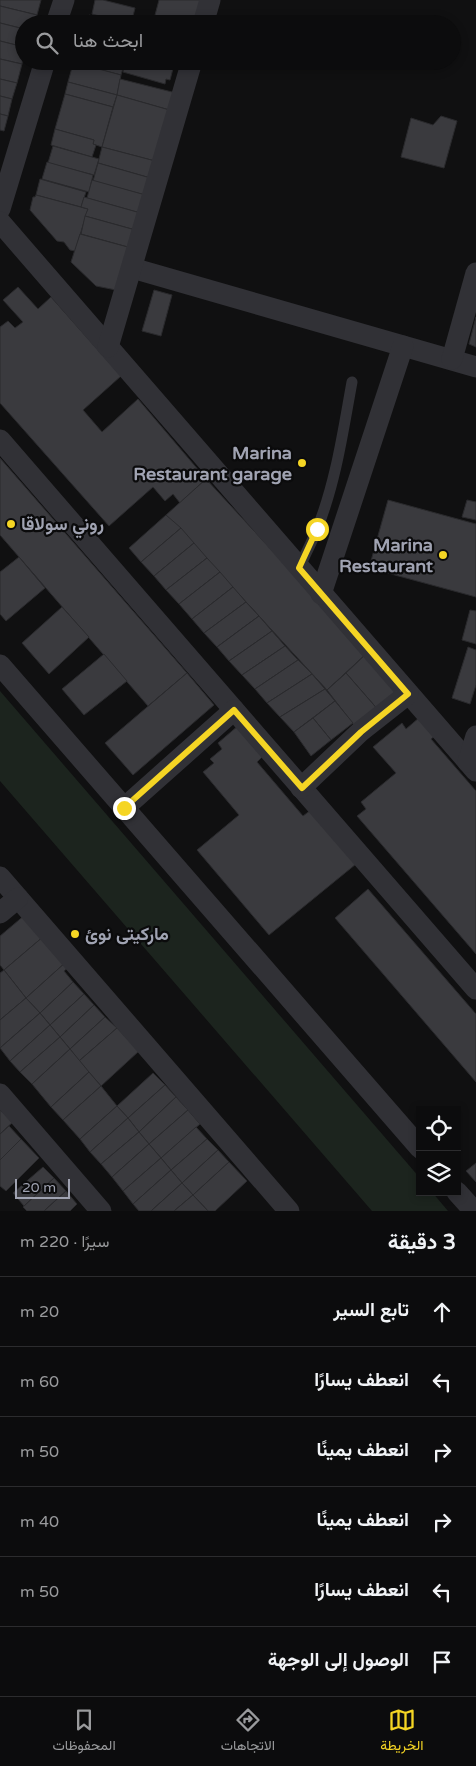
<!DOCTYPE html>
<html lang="ar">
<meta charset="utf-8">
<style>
:root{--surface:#0c0c0d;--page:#1a1a1b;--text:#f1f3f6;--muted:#9a9b9d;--line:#2c2c2e;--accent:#f5d524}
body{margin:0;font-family:"Varela Round",Vazirmatn,sans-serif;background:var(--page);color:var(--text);direction:rtl}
.controls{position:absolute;right:15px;bottom:15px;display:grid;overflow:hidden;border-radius:0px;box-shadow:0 2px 8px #0003}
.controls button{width:45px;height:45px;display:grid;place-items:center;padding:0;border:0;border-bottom:1px solid var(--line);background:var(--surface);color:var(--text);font:25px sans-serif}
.scale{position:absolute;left:15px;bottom:12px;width:55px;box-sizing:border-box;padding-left:5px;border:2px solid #a0a3b2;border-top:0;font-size:14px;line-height:18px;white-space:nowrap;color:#a0a3b2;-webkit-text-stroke:4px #0b0b0c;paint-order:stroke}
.stop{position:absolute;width:15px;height:15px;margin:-11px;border:4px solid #f5d524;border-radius:50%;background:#fff}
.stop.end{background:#f5d524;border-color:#fff;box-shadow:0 1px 5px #0008}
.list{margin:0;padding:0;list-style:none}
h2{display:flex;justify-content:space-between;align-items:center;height:65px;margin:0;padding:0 20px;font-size:21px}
h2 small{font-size:16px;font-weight:400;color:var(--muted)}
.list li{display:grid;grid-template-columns:32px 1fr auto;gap:15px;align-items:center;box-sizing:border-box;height:70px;padding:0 20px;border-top:1px solid var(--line)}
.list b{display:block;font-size:19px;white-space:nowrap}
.list em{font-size:16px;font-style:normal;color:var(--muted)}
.icon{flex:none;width:28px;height:28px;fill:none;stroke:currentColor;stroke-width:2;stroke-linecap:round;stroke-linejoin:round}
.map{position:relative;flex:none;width:476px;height:1211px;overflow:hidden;direction:ltr}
.search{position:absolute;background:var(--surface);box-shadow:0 2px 8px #0003;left:15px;right:15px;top:15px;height:55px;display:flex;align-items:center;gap:12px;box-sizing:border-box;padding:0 18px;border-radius:28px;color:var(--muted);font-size:19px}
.sheet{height:485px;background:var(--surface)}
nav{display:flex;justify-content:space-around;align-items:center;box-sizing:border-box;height:70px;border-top:1px solid var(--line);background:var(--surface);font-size:14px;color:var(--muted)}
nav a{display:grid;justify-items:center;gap:2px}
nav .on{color:var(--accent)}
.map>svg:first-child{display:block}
.green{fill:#1c241e}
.building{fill:#3a3a3e;stroke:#2a2a2d}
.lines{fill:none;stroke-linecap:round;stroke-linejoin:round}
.service{stroke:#313136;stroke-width:11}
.minor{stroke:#313136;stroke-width:21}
.route{stroke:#f5d524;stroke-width:6}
.poi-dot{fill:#f5d524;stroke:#0b0b0c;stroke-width:2}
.labels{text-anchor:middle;stroke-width:4.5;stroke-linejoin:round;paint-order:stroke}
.poi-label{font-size:18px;font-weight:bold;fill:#a0a3b2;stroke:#0b0b0c;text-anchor:end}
</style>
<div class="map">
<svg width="476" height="1211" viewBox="0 0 476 1211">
<rect width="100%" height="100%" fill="#101011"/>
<path class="green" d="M0,691L420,1178V1192H432L448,1211H372L0,781Z"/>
<g class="building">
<path d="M0,0H41L37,15L0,6Z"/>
<path d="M95,0H103L135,8L131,24L92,14Z"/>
<path d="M159,0H201L196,24H172L154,19Z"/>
<path d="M0,6L37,15L35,24H24V29L0,23Z"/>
<path d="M89,15L120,24H86Z"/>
<path d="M143,16L154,19L172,24H141Z"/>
<path d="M0,23L24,29V47L0,41Z"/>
<path d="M0,41L24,47L22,64L0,59Z"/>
<path d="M0,59L22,64L17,83L0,79Z"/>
<path d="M76,61H125L121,75L76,63Z"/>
<path d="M126,61H175L170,80L166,79L165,84L123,72Z"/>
<path d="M76,63L121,75L117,95L68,82L73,64H76Z"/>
<path d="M0,79L17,83L12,99L0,96Z"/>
<path d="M120,79L176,93L173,111L117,95Z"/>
<path d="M68,82L117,95L113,107L65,94Z"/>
<path d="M65,94L113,107L102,147L93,144L94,140L55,129Z"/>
<path d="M117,95L173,111L159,162L102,147Z"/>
<path d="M0,96L12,99L8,116L0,114Z"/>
<path d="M0,114L8,116L4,131L0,130Z"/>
<path d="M441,116L457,121L444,168L401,157L411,118L433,125Z"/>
<path d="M55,129L94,140L93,144L96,145L92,157L51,145Z"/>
<path d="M53,146L99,159L94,175L48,163Z"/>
<path d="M102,147L159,162L154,179L98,163Z"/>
<path d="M47,162L93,175L89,192L42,179Z"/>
<path d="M98,163L154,179L149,196L93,181Z"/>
<path d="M40,179L86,192L81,207L36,195Z"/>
<path d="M92,180L149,196L144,214L87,198Z"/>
<path d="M36,195L88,209L75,251L70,250L64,242L57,241L30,210L33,197H35Z"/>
<path d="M84,197L144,214L139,231L85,216L88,209L81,207Z"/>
<path d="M85,216L139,231L135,249L81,234Z"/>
<path d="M80,234L135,249L121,291L96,286L71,262Z"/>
<path d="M18,287L38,309L51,297L121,376L83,410L102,432L138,399L206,479L180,503L173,494L165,501L153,487L109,526L0,403V327L8,321L15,328L23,322L3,300Z"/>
<path d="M154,290L172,295L161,336L142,331Z"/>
<path d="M476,317V347L469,344Z"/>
<path d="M0,458L187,673L148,706L0,535Z"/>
<path d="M206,479L367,653L327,690L166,515Z"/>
<path d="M388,500L476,524V597L369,568Z"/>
<path d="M467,500L476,502V520L462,517Z"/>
<path d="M166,515L181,528L141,562L129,548Z"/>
<path d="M181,528L194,543L154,576L141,562Z"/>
<path d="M194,543L207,558L166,590L154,576Z"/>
<path d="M19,557L45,588L6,621L0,614V572Z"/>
<path d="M207,558L220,572L179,604L166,590Z"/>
<path d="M220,572L233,587L192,619L179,604Z"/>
<path d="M233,587L246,602L204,633L192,619Z"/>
<path d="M246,602L259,616L217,647L204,633Z"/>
<path d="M62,607L89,637L49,674L22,643Z"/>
<path d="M470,610L476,611V644L462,640Z"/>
<path d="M259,616L272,631L229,661L217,647Z"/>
<path d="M272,631L285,646L242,675L229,661Z"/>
<path d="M285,646L298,660L255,689L242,675Z"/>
<path d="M468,647L476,650V685L470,704L452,698Z"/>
<path d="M367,653L402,692L380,712L346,673Z"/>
<path d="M104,654L127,681L84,715L62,689Z"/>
<path d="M298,660L312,674L267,703L255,689Z"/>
<path d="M187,673L214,705L133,775L105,743Z"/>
<path d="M346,673L380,712L357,729L327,690Z"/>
<path d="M312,674L325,689L280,717L267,703Z"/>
<path d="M325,689L335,701L294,732L280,717Z"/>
<path d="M335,701L353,723L331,740L313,718Z"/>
<path d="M420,717L436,735L431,739L476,791V954L357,816L366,809L361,802L396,773L373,747L402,723L406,729Z"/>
<path d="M313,718L331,740L311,756L294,732Z"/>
<path d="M239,725L264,755L257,762L303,816L311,810L356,864L269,935L197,850L239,815L203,772L214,763L210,759L222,749L218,743Z"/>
<path d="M368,889L476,1014V1082L335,918Z"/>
<path d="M26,914L44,936L4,970L0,965V936Z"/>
<path d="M44,936L66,962L26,998L4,970Z"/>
<path d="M66,962L70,966L64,971L73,982L40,1013L26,998Z"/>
<path d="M4,970L26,998L0,1020V973Z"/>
<path d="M73,982L84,994L50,1025L40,1013Z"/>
<path d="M84,994L94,1005L60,1037L50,1025Z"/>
<path d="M26,998L40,1013L0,1048V1020Z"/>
<path d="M94,1005L105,1017L70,1049L60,1037Z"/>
<path d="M40,1013L50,1025L10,1061L0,1048Z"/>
<path d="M105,1017L117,1028L79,1061L70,1049Z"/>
<path d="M50,1025L60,1037L20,1072L10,1061Z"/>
<path d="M117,1028L139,1051L101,1086L79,1061Z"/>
<path d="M60,1037L70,1049L32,1084L20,1072Z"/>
<path d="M70,1049L89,1072L51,1107L32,1084Z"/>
<path d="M89,1072L101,1086L63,1120L51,1107Z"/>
<path d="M153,1073L165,1085L128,1118L117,1106Z"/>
<path d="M165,1085L176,1097L139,1132L128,1118Z"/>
<path d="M101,1086L117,1106L80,1139L63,1120Z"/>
<path d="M176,1097L188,1110L149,1144L139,1132Z"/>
<path d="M117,1106L128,1118L90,1152L80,1139Z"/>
<path d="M0,1110L14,1121L0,1134Z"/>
<path d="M188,1110L200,1124L161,1158L149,1144Z"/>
<path d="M128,1118L139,1132L101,1164L90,1152Z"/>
<path d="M9,1126L21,1139L0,1160V1134Z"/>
<path d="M196,1127L207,1139L171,1170L161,1158Z"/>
<path d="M139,1132L149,1144L112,1177L101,1164Z"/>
<path d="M21,1139L39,1158L6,1191L0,1186V1160Z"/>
<path d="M207,1139L218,1150L182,1183L171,1170Z"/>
<path d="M149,1144L161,1158L123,1191L112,1177Z"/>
<path d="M218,1150L229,1162L193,1195L182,1183Z"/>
<path d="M161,1158L171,1170L133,1204L123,1191Z"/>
<path d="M229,1162L247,1181L215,1211H208L193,1195Z"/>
<path d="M476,1163V1182L466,1171Z"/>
<path d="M43,1167L54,1178L24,1206L13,1193Z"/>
<path d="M171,1170L182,1183L151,1211H139L133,1204Z"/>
<path d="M54,1178L66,1191L44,1211H27L23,1207Z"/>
<path d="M182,1183L193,1195L174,1211H151Z"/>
<path d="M66,1191L77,1204L70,1211H44Z"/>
<path d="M193,1195L208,1211H174Z"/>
</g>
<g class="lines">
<path class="service" d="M299,568C305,555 312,542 317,529C336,482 343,431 352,382"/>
<g class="minor">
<path d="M56,24L64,0"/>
<path d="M203,24L210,0"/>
<path d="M0,209L45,61"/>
<path d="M0,222L476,771"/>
<path d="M132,268L476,367"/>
<path d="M108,347L192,61"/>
<path d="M452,359L476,273"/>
<path d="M0,440L476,989"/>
<path d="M321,594L403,346"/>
<path d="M0,665L420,1148"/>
<path d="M468,762L476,736"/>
<path d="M301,788L361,731L408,694"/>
<path d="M124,808L234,710"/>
<path d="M0,877L289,1211"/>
<path d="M0,913L18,898"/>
<path d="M0,1094L101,1211"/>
<path d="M457,1192L474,1211"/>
</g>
</g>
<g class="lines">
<path class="route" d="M124,808L234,710L302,788L361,732L408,694L299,568L317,529"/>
</g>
<g class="poi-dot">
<circle cx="302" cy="463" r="5"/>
<circle cx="11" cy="524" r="5"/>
<circle cx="443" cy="555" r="5"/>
<circle cx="75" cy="934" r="5"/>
</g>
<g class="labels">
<g class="poi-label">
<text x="292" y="459">Marina<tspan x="292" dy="21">Restaurant garage</tspan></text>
<text x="21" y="530" text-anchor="start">روني سولاقا</text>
<text x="433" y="551">Marina<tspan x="433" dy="21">Restaurant</tspan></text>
<text x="85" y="940" text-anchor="start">مارکیتی نوئ</text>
</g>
</g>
</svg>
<div class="controls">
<button><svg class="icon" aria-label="locate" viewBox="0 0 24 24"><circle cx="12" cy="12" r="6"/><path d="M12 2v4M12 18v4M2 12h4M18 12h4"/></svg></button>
<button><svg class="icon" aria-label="layers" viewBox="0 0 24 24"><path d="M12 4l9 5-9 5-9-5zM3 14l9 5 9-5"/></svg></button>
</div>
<div class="scale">20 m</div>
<div class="stop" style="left:317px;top:529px"></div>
<div class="stop end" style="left:124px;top:808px"></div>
<div class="search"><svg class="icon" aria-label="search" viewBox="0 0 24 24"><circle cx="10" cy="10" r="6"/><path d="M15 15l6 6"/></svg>ابحث هنا</div>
</div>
<section class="sheet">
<h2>3 دقيقة<small>سيرًا · 220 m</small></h2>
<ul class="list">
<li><svg class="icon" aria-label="ahead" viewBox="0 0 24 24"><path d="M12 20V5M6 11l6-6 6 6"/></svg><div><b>تابع السير</b></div><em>20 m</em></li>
<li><svg class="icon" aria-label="left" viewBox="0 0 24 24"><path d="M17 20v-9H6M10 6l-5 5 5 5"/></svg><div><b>انعطف يسارًا</b></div><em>60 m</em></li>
<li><svg class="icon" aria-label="right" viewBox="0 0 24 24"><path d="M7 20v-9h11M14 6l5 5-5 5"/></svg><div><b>انعطف يمينًا</b></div><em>50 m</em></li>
<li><svg class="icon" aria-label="right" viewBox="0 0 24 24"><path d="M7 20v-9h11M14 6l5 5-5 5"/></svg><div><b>انعطف يمينًا</b></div><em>40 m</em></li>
<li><svg class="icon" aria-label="left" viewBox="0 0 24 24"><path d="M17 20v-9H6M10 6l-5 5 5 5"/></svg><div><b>انعطف يسارًا</b></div><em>50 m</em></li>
<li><svg class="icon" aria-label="arrive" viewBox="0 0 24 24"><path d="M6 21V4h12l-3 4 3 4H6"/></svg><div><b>الوصول إلى الوجهة</b></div></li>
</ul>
</section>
<nav>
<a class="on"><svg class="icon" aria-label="map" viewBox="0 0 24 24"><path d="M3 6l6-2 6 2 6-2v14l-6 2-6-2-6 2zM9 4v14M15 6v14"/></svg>الخريطة</a>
<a><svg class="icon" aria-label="directions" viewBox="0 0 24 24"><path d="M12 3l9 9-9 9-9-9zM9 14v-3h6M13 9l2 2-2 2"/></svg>الاتجاهات</a>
<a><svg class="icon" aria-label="saved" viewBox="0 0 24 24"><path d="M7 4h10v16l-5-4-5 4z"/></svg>المحفوظات</a>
</nav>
